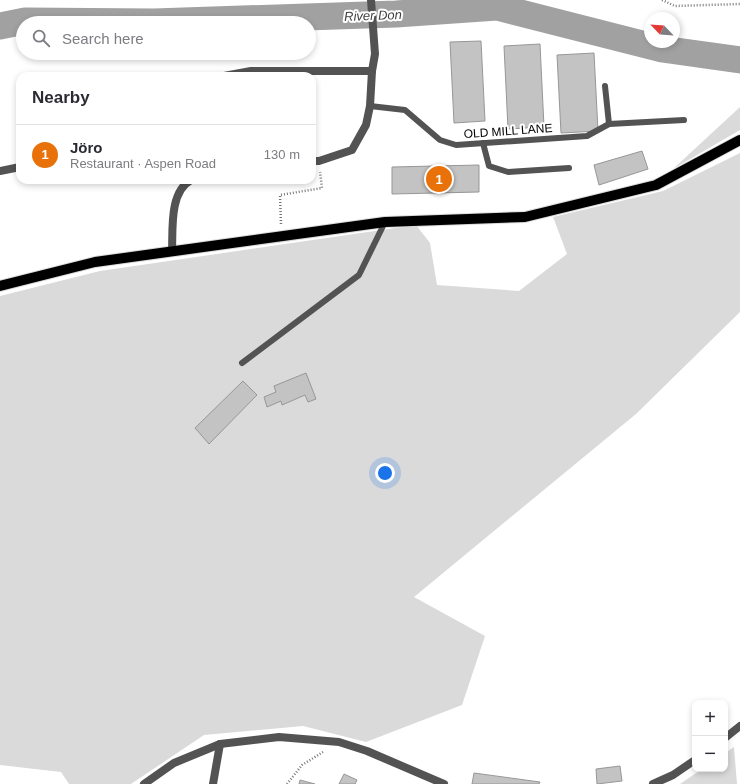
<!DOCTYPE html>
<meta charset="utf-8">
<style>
:root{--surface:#fff;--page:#f2f2f3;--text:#2b2b33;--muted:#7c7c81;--line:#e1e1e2;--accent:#0f766e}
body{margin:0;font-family:Arial,sans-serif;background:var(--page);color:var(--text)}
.controls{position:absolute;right:12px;bottom:12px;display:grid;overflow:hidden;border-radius:8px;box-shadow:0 2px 6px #0003}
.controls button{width:36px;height:36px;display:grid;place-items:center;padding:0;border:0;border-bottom:1px solid var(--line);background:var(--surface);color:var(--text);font:20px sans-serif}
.compass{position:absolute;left:644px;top:12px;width:36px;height:36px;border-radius:50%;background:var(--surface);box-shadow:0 2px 6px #0003;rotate:295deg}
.you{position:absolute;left:385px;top:473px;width:14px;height:14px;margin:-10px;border:3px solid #fff;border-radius:50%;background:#1a73e8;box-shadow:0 0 0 6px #1a73e833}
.badge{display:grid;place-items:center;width:26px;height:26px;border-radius:50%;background:var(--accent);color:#fff;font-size:13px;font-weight:700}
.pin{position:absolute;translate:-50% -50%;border:2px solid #fff;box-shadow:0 1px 4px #0006}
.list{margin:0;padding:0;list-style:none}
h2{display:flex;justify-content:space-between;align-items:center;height:52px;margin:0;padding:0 16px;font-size:17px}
h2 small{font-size:13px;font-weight:400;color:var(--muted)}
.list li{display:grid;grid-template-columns:26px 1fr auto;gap:12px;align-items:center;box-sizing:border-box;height:60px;padding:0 16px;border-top:1px solid var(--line)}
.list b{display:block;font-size:15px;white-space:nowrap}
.list p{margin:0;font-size:13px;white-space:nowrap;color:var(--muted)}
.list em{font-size:13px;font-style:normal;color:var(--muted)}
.icon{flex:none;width:22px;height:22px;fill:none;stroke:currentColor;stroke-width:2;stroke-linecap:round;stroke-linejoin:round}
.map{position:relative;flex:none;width:740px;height:784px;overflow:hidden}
.search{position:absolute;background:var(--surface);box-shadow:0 2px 6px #0003;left:16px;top:16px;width:300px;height:44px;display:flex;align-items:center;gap:10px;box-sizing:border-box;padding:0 14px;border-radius:22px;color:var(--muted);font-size:15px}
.panel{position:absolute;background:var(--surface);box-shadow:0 2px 6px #0003;left:16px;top:72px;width:300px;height:112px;border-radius:12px}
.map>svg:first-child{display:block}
.green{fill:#dadada}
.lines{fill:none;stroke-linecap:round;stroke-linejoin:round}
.river{stroke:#a1a1a1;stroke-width:27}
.building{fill:#c3c3c3;stroke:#979797}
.primary-casing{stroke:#dbdbdb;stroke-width:12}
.path{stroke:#757575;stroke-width:2.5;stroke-dasharray:1 2;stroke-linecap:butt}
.service{stroke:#535353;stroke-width:6}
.minor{stroke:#535353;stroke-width:8}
.primary{stroke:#000;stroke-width:10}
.labels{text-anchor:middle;stroke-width:4;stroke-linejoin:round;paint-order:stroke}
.street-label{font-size:12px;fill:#000;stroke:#fff}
.water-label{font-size:13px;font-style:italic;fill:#424242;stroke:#fff}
</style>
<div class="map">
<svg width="740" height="784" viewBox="0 0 740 784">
<rect width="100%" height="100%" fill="#fff"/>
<g class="green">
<path d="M740,107V130L673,169Z"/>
<path d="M740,153V312L636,414L414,597L485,636L462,705L366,742L303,726L204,735L131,784H69L61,772L0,765V296L100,271L416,225L430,243L437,285L519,291L567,254L553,217L663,191Z"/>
<path d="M734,747L737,784H680L702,769H725V753Z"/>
</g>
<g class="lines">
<path class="river" d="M0,26L25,21L154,22L396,14L497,7L662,49L740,60"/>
</g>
<g class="building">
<path d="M481,41L485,121L454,123L450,42Z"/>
<path d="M540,44L544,127L508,129L504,46Z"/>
<path d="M594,53L598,131L561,133L557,55Z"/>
<path d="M642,151L648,169L599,185L594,165Z"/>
<path d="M479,165V192L392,194V167Z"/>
<path d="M306,373L316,399L308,402L305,395L282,405L281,401L267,407L264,397L276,392L274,386Z"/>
<path d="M243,381L257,395L209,444L195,428Z"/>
<path d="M620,766L622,781L597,784L596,769Z"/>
<path d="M474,773L540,782L539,784H472Z"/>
<path d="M344,774L357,780L355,784H339Z"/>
<path d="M300,780L315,784H299Z"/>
</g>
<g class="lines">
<defs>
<path id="primary" d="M0,286L95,262L385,222L525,217L656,185L740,140"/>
</defs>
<use href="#primary" class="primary-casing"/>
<g class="path">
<path d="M662,0L675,6L740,4"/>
<path d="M281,224L280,195L322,188L320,172"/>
<path d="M287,784L302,765L323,752"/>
</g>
<g class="service">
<path d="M605,86L609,124"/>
<path d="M370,106L405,110L440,140L456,145L587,136L609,124L684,120"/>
<path d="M483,143L489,166L508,172L569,168"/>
<path d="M242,363L359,275L385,222"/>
</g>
<g class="minor">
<path d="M224,76L251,71H372"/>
<path d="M312,161H319L352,150L366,125L370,106L372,71L375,54L371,0"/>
<path d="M0,171L20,167"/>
<path d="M172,251C173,230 169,192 191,180"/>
<path d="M725,738L740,726"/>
<path d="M144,784L174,763L220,744L279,737L339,742L367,751L444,784"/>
<path d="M213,784L220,744"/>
<path d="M653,784L673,775L695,760"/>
</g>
<use href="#primary" class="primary"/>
</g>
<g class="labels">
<g class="street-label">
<text transform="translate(508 131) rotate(-4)" y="4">OLD MILL LANE</text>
</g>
<g class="water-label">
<text transform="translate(373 15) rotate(-2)" y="5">River Don</text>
</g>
</g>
</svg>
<div class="controls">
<button>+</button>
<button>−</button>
</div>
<svg class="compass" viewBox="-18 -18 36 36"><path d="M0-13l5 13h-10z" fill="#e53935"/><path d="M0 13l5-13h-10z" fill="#7c7c81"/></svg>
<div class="you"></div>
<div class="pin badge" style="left:439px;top:179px;background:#e8710a">1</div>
<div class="search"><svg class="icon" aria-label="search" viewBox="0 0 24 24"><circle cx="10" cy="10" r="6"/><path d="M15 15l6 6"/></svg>Search here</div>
<section class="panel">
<h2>Nearby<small></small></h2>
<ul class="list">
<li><span class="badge" style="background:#e8710a">1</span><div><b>Jöro</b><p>Restaurant · Aspen Road</p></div><em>130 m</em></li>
</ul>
</section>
</div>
